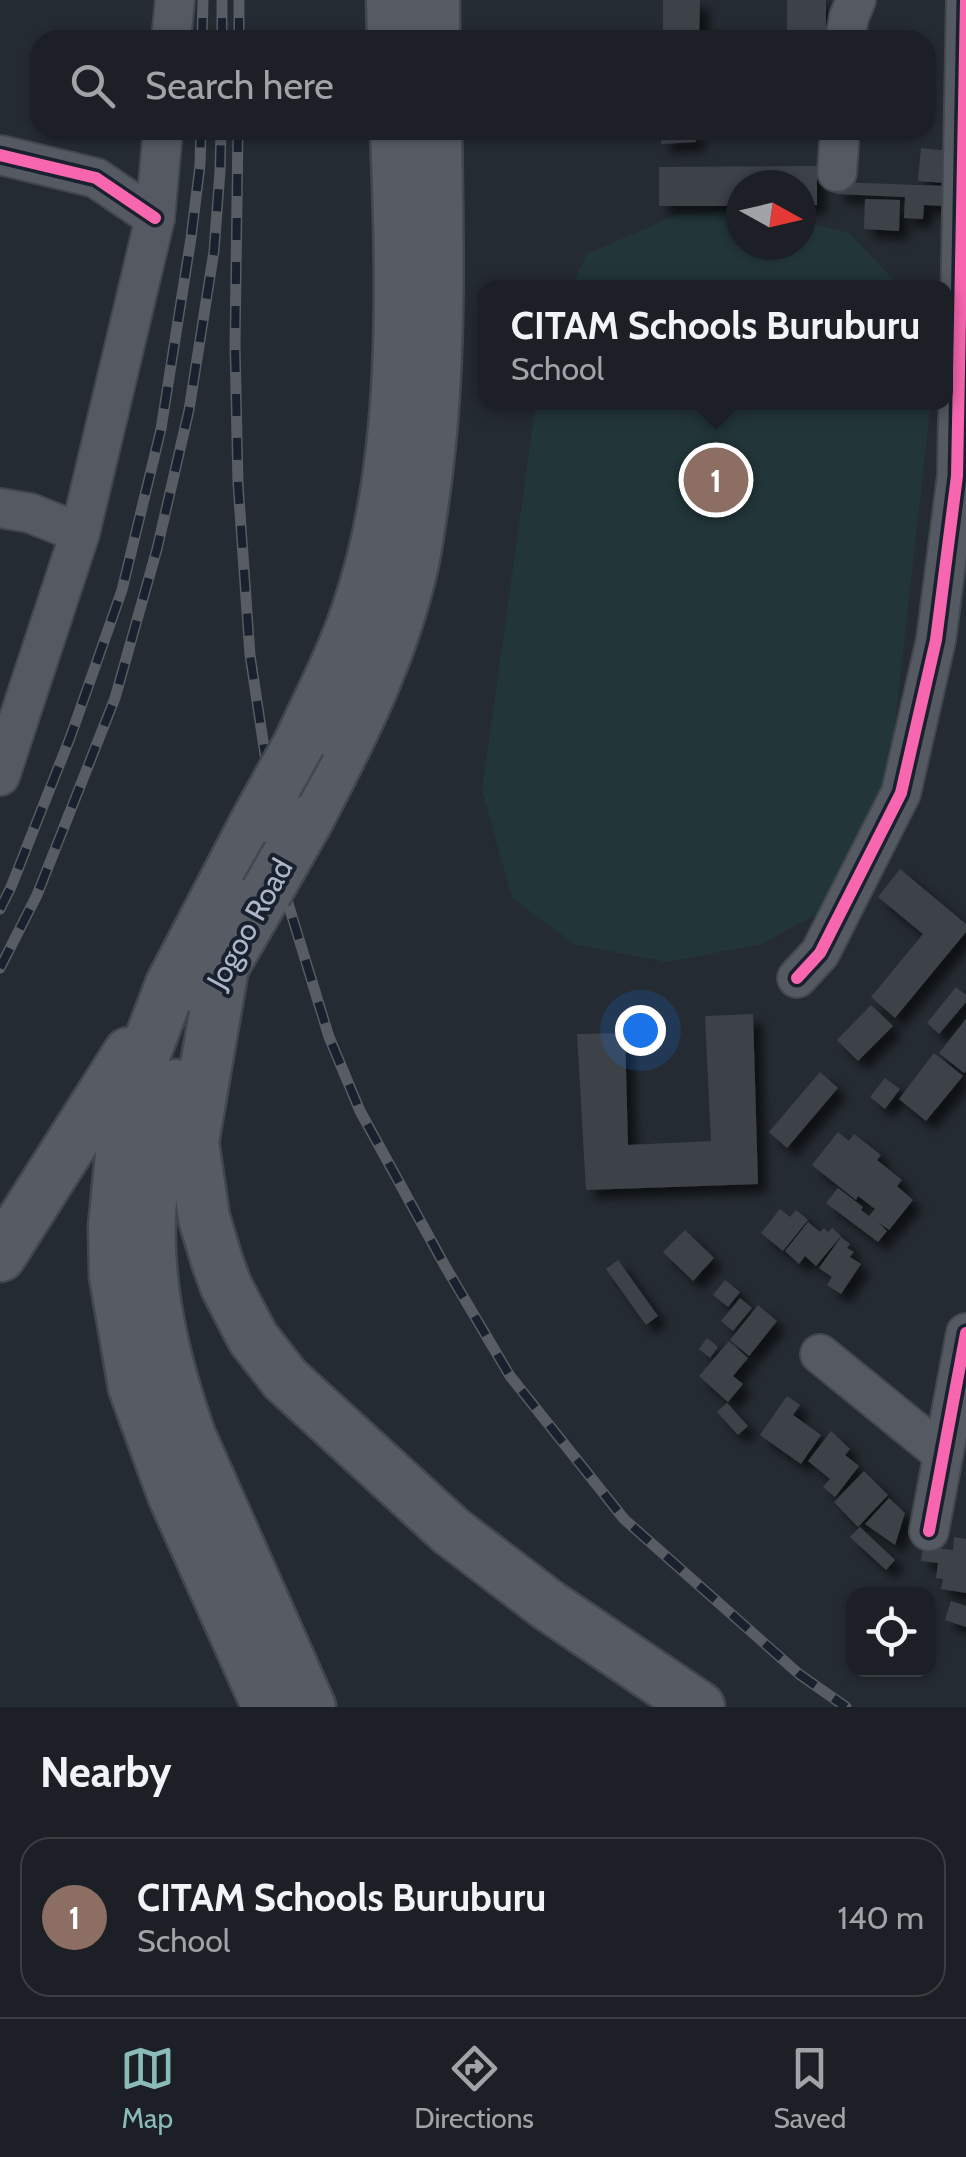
<!DOCTYPE html>
<style>
:root{--surface:#1c2026;--page:#25282e;--text:#f1f3f6;--muted:#a0a3a7;--line:#3a3e43;--accent:#8bbbb9}
body{margin:0;font-family:Cabin,sans-serif;background:var(--page);color:var(--text)}
.controls{position:absolute;right:30px;bottom:30px;display:grid;overflow:hidden;border-radius:20px;box-shadow:0 2px 8px #0004}
.controls button{width:90px;height:90px;display:grid;place-items:center;padding:0;border:0;border-bottom:2px solid var(--line);background:var(--surface);color:var(--text);font:50px sans-serif}
.compass{position:absolute;left:726px;top:170px;width:90px;height:90px;border-radius:50%;background:var(--surface);box-shadow:0 2px 8px #0004;rotate:98deg}
.you{position:absolute;left:640px;top:1030px;width:35px;height:35px;margin:-25px;border:8px solid #fff;border-radius:50%;background:#1a73e8;box-shadow:0 0 0 15px #1a73e833}
.badge{display:grid;place-items:center;width:65px;height:65px;border-radius:50%;background:var(--accent);color:#fff;font-size:32px;font-weight:700}
.pin{position:absolute;translate:-50% -50%;border:5px solid #fff;box-shadow:0 2px 10px #0006}
.popup{position:absolute;left:478px;top:280px;width:475px;height:130px;box-sizing:border-box;display:grid;place-content:center;border-radius:20px;background:var(--surface);filter:drop-shadow(0 2px 8px #0005);font-size:32px;white-space:nowrap;color:var(--muted)}
.popup b{font-size:38px;color:var(--text)}
.popup::after{content:'';position:absolute;left:50%;top:100%;margin-left:-20px;border:20px solid transparent;border-top-color:var(--surface)}
.list{margin:0;padding:0;list-style:none}
h2{display:flex;justify-content:space-between;align-items:center;height:130px;margin:0;padding:0 40px;font-size:42px}
h2 small{font-size:32px;font-weight:400;color:var(--muted)}
.list li{display:grid;grid-template-columns:65px 1fr auto;gap:30px;align-items:center;box-sizing:border-box;height:160px;margin:0 20px 20px;padding:0 20px;border:2px solid var(--line);border-radius:30px}
.list b{display:block;font-size:38px;white-space:nowrap}
.list p{margin:0;font-size:32px;white-space:nowrap;color:var(--muted)}
.list em{font-size:32px;font-style:normal;color:var(--muted)}
.icon{flex:none;width:55px;height:55px;fill:none;stroke:currentColor;stroke-width:2;stroke-linecap:round;stroke-linejoin:round}
.map{position:relative;flex:none;width:966px;height:1707px;overflow:hidden}
.search{position:absolute;background:var(--surface);box-shadow:0 2px 8px #0004;left:30px;right:30px;top:30px;height:110px;display:flex;align-items:center;gap:25px;box-sizing:border-box;padding:0 35px;border-radius:30px;color:var(--muted);font-size:38px}
.sheet{height:310px;background:var(--surface)}
nav{display:flex;justify-content:space-around;align-items:center;box-sizing:border-box;height:140px;border-top:2px solid var(--line);background:var(--surface);font-size:28px;color:var(--muted)}
nav a{display:grid;justify-items:center;gap:5px}
nav .on{color:var(--accent)}
.map>svg:first-child{display:block}
.green{fill:#223538}
.building{fill:#3d4249;filter:url(#shadow)}
.lines{fill:none;stroke-linecap:round;stroke-linejoin:round}
.minor-casing{stroke:#42474d;stroke-width:42}
.major-casing{stroke:#42474f;stroke-width:55}
.minor{stroke:#545962;stroke-width:38}
.major{stroke:#575c64;stroke-width:50}
.rail-casing{stroke:#585d64;stroke-width:11}
.rail{stroke:#18212d;stroke-width:8;stroke-dasharray:22;stroke-linecap:butt}
.major-bridge-casing{stroke:#42474f;stroke-width:55;stroke-linecap:butt}
.major-bridge{stroke:#575c64;stroke-width:50}
.cycleway-casing{stroke:#18212d;stroke-width:19}
.cycleway{stroke:#f766af;stroke-width:12}
.labels{text-anchor:middle;stroke-width:8;stroke-linejoin:round;paint-order:stroke}
.street-label{font-size:30px;fill:#adb6c6;stroke:#18212d}
</style>
<div class="map">
<svg width="966" height="1707" viewBox="0 0 966 1707">
<defs>
<filter id="shadow"><feDropShadow dx="9" dy="9" stdDeviation="5" flood-color="#0009"/></filter>
</defs>
<rect width="100%" height="100%" fill="#252b32"/>
<g class="green">
<path d="M741,210V245H801V221L849,233L901,287H571L587,254L676,215Z"/>
<path d="M536,403H931L886,803L842,900L762,944L666,962L574,944L512,898L482,790Z"/>
</g>
<g class="building">
<path d="M663,0H700L699,40H663Z"/>
<rect x="787" y="0" width="39" height="40"/>
<path d="M662,130H696V142L661,144Z"/>
<path d="M921,148L949,151L946,183L918,181Z"/>
<path d="M817,166V205H801V185H741V206H659V167Z"/>
<path d="M836,182L946,186L945,206L924,205L923,219L904,218L905,197L836,194Z"/>
<path d="M865,199L900,200L899,231L864,229Z"/>
<path d="M900,869L966,924V932L895,1018L871,997L923,934L878,897Z"/>
<path d="M956,987L966,995V1002L939,1034L927,1023Z"/>
<path d="M871,1005L893,1026L858,1061L837,1040Z"/>
<path d="M753,1014L758,1184L586,1190L577,1034L625,1033L628,1145L711,1141L705,1016Z"/>
<path d="M966,1019V1071L964,1073L939,1053Z"/>
<path d="M934,1053L963,1076L926,1121L899,1099Z"/>
<path d="M820,1072L838,1088L787,1148L769,1132Z"/>
<path d="M885,1078L900,1089L885,1109L870,1097Z"/>
<path d="M838,1132L849,1141L854,1134L881,1155L877,1160L902,1180L897,1186L913,1200L889,1230L878,1222L887,1231L878,1242L826,1203L838,1188L863,1207L861,1210L869,1216L875,1209L858,1196L856,1200L812,1165Z"/>
<path d="M780,1209L790,1217L796,1210L808,1220L783,1251L761,1233Z"/>
<path d="M808,1222L820,1232L824,1228L828,1232L832,1228L841,1236L816,1266L805,1256L799,1264L785,1251Z"/>
<path d="M685,1230L714,1258L693,1281L663,1252Z"/>
<path d="M841,1237L850,1244L847,1248L854,1252L850,1257L861,1264L841,1294L827,1285L832,1277L819,1268Z"/>
<path d="M618,1260L658,1316L646,1325L606,1269Z"/>
<path d="M725,1280L740,1292L728,1307L713,1295Z"/>
<path d="M740,1298L752,1308L733,1331L721,1321Z"/>
<path d="M758,1305L777,1321L749,1356L730,1340Z"/>
<path d="M707,1338L718,1347L710,1358L699,1349Z"/>
<path d="M729,1341L748,1358L733,1376L743,1384L728,1402L699,1376Z"/>
<path d="M787,1396L800,1405L793,1415L821,1435L801,1464L760,1435Z"/>
<path d="M727,1403L748,1426L738,1435L717,1412Z"/>
<path d="M831,1431L850,1449L845,1455L859,1466L835,1497L823,1487L830,1479L808,1461Z"/>
<path d="M864,1471L888,1495L858,1527L834,1502Z"/>
<path d="M889,1498L905,1513L895,1545L865,1524Z"/>
<path d="M860,1527L895,1560L886,1570L850,1537Z"/>
<path d="M954,1537L966,1539V1593L941,1589L943,1579L936,1578L938,1563L921,1561L923,1546L953,1550Z"/>
<path d="M951,1601L966,1606V1627L945,1620Z"/>
</g>
<g class="lines">
<defs>
<g id="minor">
<path d="M171,40L175,0"/>
<path d="M845,40L849,17L856,0"/>
<path d="M0,155L96,178L155,218"/>
<path d="M837,172L840,130"/>
<path d="M0,508L30,513L80,533"/>
<path d="M0,776L80,533L155,218L163,130"/>
<path d="M797,978L820,953L901,793L936,640L957,476L966,0"/>
<path d="M820,1354L943,1454"/>
<path d="M929,1531L966,1333"/>
</g>
<g id="major">
<path d="M392,0L393,40"/>
<path d="M434,0V40"/>
<path d="M300,742C320,698 343,655 358,609C408,463 402,282 396,130"/>
<path d="M258,818L171,985L142,1061L131,1091L122,1145L114,1227L115,1276L134,1387L173,1494L268,1707"/>
<path d="M307,821C346,746 384,673 406,591C416,557 420,521 425,486C441,368 438,249 436,130"/>
<path d="M223,967L193,1142L204,1218L217,1261L226,1286L253,1338L285,1379L451,1531L548,1605L699,1707"/>
<path d="M210,997L223,967L266,893"/>
<path d="M176,1085C167,1117 157,1150 153,1184C141,1268 162,1357 190,1436L310,1707"/>
<path d="M0,1256L129,1053"/>
</g>
</defs>
<use href="#minor" class="minor-casing"/>
<use href="#major" class="major-casing"/>
<use href="#minor" class="minor"/>
<use href="#major" class="major"/>
<defs>
<g id="rail">
<path d="M202,40L203,0"/>
<path d="M222,40V0"/>
<path d="M239,40V0"/>
<path d="M238,130L235,345L238,484L250,655L287,900L329,1037L360,1111L445,1266L510,1376L624,1519L799,1674L846,1707"/>
<path d="M0,909L11,887L70,738L122,590L161,429L191,238L200,165L201,130"/>
<path d="M0,968L37,895L115,698L157,549L189,410L214,251L220,171L221,130"/>
</g>
</defs>
<use href="#rail" class="rail-casing"/>
<use href="#rail" class="rail"/>
<defs>
<g id="major-bridge">
<path d="M258,818L300,742"/>
<path d="M266,893L307,821"/>
</g>
</defs>
<use href="#major-bridge" class="major-bridge-casing"/>
<use href="#major-bridge" class="major-bridge"/>
<defs>
<g id="cycleway">
<path d="M0,155L96,178L155,218"/>
<path d="M797,978L820,953L901,793L936,640L957,476L966,0"/>
<path d="M929,1531L966,1333"/>
</g>
</defs>
<use href="#cycleway" class="cycleway-casing"/>
<use href="#cycleway" class="cycleway"/>
</g>
<g class="labels">
<g class="street-label">
<text transform="translate(250 924) rotate(-61)" y="10">Jogoo Road</text>
</g>
</g>
</svg>
<div class="controls">
<button><svg class="icon" aria-label="locate" viewBox="0 0 24 24"><circle cx="12" cy="12" r="6"/><path d="M12 2v4M12 18v4M2 12h4M18 12h4"/></svg></button>
</div>
<svg class="compass" viewBox="-18 -18 36 36"><path d="M0-13l5 13h-10z" fill="#e53935"/><path d="M0 13l5-13h-10z" fill="#a0a3a7"/></svg>
<div class="you"></div>
<div class="pin badge" style="left:716px;top:480px;background:#8d6e63">1</div>
<div class="popup"><b>CITAM Schools Buruburu</b>School</div>
<div class="search"><svg class="icon" aria-label="search" viewBox="0 0 24 24"><circle cx="10" cy="10" r="6"/><path d="M15 15l6 6"/></svg>Search here</div>
</div>
<section class="sheet">
<h2>Nearby<small></small></h2>
<ul class="list">
<li><span class="badge" style="background:#8d6e63">1</span><div><b>CITAM Schools Buruburu</b><p>School</p></div><em>140 m</em></li>
</ul>
</section>
<nav>
<a class="on"><svg class="icon" aria-label="map" viewBox="0 0 24 24"><path d="M3 6l6-2 6 2 6-2v14l-6 2-6-2-6 2zM9 4v14M15 6v14"/></svg>Map</a>
<a><svg class="icon" aria-label="directions" viewBox="0 0 24 24"><path d="M12 3l9 9-9 9-9-9zM9 14v-3h6M13 9l2 2-2 2"/></svg>Directions</a>
<a><svg class="icon" aria-label="saved" viewBox="0 0 24 24"><path d="M7 4h10v16l-5-4-5 4z"/></svg>Saved</a>
</nav>
